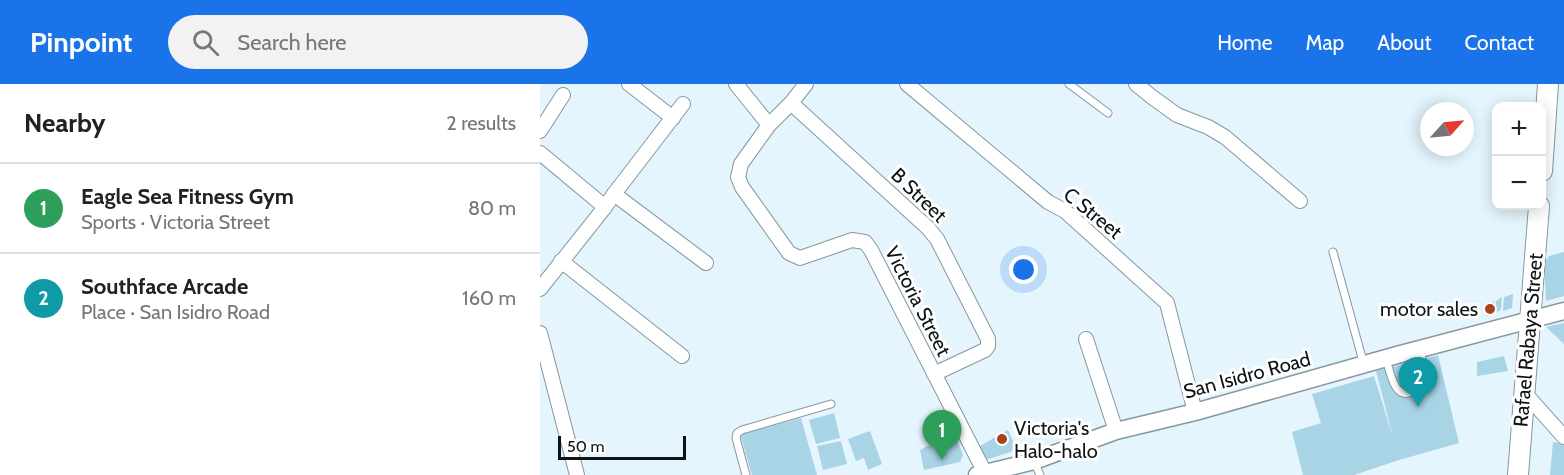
<!DOCTYPE html>
<meta charset="utf-8">
<style>
:root{--surface:#fff;--page:#f2f2f2;--text:#222;--muted:#767676;--line:#e0e0e0;--accent:#1a73e8}
body{margin:0;font-family:Cabin,sans-serif;background:var(--page);color:var(--text)}
.controls{position:absolute;right:18px;top:18px;display:grid;overflow:hidden;border-radius:12px;box-shadow:0 3px 15px #0003}
.controls button{width:54px;height:54px;display:grid;place-items:center;padding:0;border:0;border-bottom:2px solid var(--line);background:var(--surface);color:var(--text);font:30px sans-serif}
.compass{position:absolute;left:880px;top:18px;width:54px;height:54px;border-radius:50%;background:var(--surface);box-shadow:0 3px 15px #0003;rotate:63deg}
.scale{position:absolute;left:18px;bottom:15px;width:128px;box-sizing:border-box;padding-left:6px;border:3px solid #0e1416;border-top:0;font-size:16px;line-height:21px;white-space:nowrap;color:#0e1416;-webkit-text-stroke:4px #fff;paint-order:stroke}
.you{position:absolute;left:484px;top:186px;width:21px;height:21px;margin:-15px;border:4px solid #fff;border-radius:50%;background:#1a73e8;box-shadow:0 0 0 9px #1a73e833}
.badge{display:grid;place-items:center;width:39px;height:39px;border-radius:50%;background:var(--accent);color:#fff;font-size:20px;font-weight:700}
.pin{position:absolute;translate:-50% -50px;filter:drop-shadow(0 2px 3px #0008)}
.pin::after{content:'';position:absolute;top:32px;width:21px;height:18px;background:inherit;clip-path:polygon(0 0,100% 0,50% 100%)}
.list{margin:0;padding:0;list-style:none}
h2{display:flex;justify-content:space-between;align-items:center;height:78px;margin:0;padding:0 24px;font-size:26px}
h2 small{font-size:20px;font-weight:400;color:var(--muted)}
.list li{display:grid;grid-template-columns:39px 1fr auto;gap:18px;align-items:center;box-sizing:border-box;height:90px;padding:0 24px;border-top:2px solid var(--line)}
.list b{display:block;font-size:22px;white-space:nowrap}
.list p{margin:0;font-size:20px;white-space:nowrap;color:var(--muted)}
.list em{font-size:20px;font-style:normal;color:var(--muted)}
.icon{flex:none;width:33px;height:33px;fill:none;stroke:currentColor;stroke-width:2;stroke-linecap:round;stroke-linejoin:round}
.map{position:relative;flex:none;width:1024px;height:391px;overflow:hidden}
header{display:flex;align-items:center;gap:36px;box-sizing:border-box;height:84px;padding:0 30px;background:var(--accent);color:#fff}
header strong{font-size:28px}
nav{display:flex;gap:33px;margin-inline-start:auto;font-size:21px}
.search{width:420px;height:54px;background:var(--page);display:flex;align-items:center;gap:15px;box-sizing:border-box;padding:0 21px;border-radius:33px;color:var(--muted);font-size:22px}
main{display:flex}
aside{flex:1;background:var(--surface)}
.map>svg:first-child{display:block}
.building{fill:#a9d4e6}
.lines{fill:none;stroke-linecap:round;stroke-linejoin:round}
.service-casing{stroke:#87979e;stroke-width:9}
.minor-casing{stroke:#87979e;stroke-width:16}
.tertiary-casing{stroke:#87979e;stroke-width:19}
.secondary-casing{stroke:#87979e;stroke-width:22}
.service{stroke:#fff;stroke-width:7}
.minor{stroke:#fff;stroke-width:14}
.tertiary{stroke:#fff;stroke-width:16}
.secondary{stroke:#fff;stroke-width:20}
.poi-dot{fill:#a84219;stroke:#fff;stroke-width:2}
.labels{text-anchor:middle;stroke-width:6;stroke-linejoin:round;paint-order:stroke}
.street-label{font-size:20px;fill:#0e1416;stroke:#fff}
.poi-label{font-size:20px;fill:#0e1416;stroke:#fff;text-anchor:end}
</style>
<header>
<strong>Pinpoint</strong>
<div class="search"><svg class="icon" aria-label="search" viewBox="0 0 24 24"><circle cx="10" cy="10" r="6"/><path d="M15 15l6 6"/></svg>Search here</div>
<nav><a>Home</a><a>Map</a><a>About</a><a>Contact</a></nav>
</header>
<main>
<aside>
<h2>Nearby<small>2 results</small></h2>
<ul class="list">
<li><span class="badge" style="background:#2e9e5b">1</span><div><b>Eagle Sea Fitness Gym</b><p>Sports · Victoria Street</p></div><em>80 m</em></li>
<li><span class="badge" style="background:#0f9aa8">2</span><div><b>Southface Arcade</b><p>Place · San Isidro Road</p></div><em>160 m</em></li>
</ul>
</aside>
<div class="map">
<svg width="1024" height="391" viewBox="0 0 1024 391">
<rect width="100%" height="100%" fill="#e4f5fd"/>
<g class="building">
<path d="M1024,168V212L1006,217L1004,179L1009,172Z"/>
<path d="M973,210L972,224L963,227L964,213Z"/>
<path d="M962,213L961,226L955,229L956,217Z"/>
<path d="M954,217V230L946,232V221Z"/>
<path d="M1024,239V260L1006,243Z"/>
<path d="M898,271L919,359L859,376L814,391H763L752,348L781,339L772,310L834,292L853,353L836,287Z"/>
<path d="M964,272L968,287L937,292V278Z"/>
<path d="M294,329L300,354L276,360L269,336Z"/>
<path d="M261,334L277,391H212L200,350Z"/>
<path d="M468,346L477,366L445,376L438,363Z"/>
<path d="M330,347L342,380L328,386L324,374L316,377L308,355Z"/>
<path d="M410,350L417,355L423,371L420,378L384,386L380,366Z"/>
<path d="M301,357L307,380L283,386L277,362Z"/>
<path d="M1013,358L1024,360V391H1010Z"/>
</g>
<g class="lines">
<defs>
<g id="service">
<path d="M529,0L568,29"/>
<path d="M793,168L824,281"/>
<path d="M846,275C850,287 854,316 872,308C879,306 884,303 886,296L880,266"/>
<path d="M494,377L500,391"/>
<path d="M206,391L196,354L197,349L202,346L291,320"/>
</g>
<g id="minor">
<path d="M89,0L133,34"/>
<path d="M196,0L229,41"/>
<path d="M367,0L508,118L525,127L627,219L655,328"/>
<path d="M596,0L612,13L637,31L668,43L685,53L760,117"/>
<path d="M251,19L266,0"/>
<path d="M0,47L23,11"/>
<path d="M0,69L65,123"/>
<path d="M74,110L166,179"/>
<path d="M21,177L142,272"/>
<path d="M0,205L65,123L74,110L143,20"/>
<path d="M0,249L37,391"/>
<path d="M546,255L576,347"/>
<path d="M394,290L445,266L448,262V255L397,155L388,144L251,19L229,41L201,80L198,93L202,103L249,169L260,174L312,156L325,158L331,166L445,389"/>
<path d="M983,307L1024,353"/>
</g>
<path id="tertiary" d="M437,391L494,377L576,347L655,328L857,271L1024,227"/>
<g id="secondary">
<path d="M1002,87L1008,0"/>
<path d="M978,391L999,122"/>
</g>
</defs>
<use href="#service" class="service-casing"/>
<use href="#minor" class="minor-casing"/>
<use href="#tertiary" class="tertiary-casing"/>
<use href="#secondary" class="secondary-casing"/>
<use href="#service" class="service"/>
<use href="#minor" class="minor"/>
<use href="#tertiary" class="tertiary"/>
<use href="#secondary" class="secondary"/>
</g>
<g class="poi-dot">
<circle cx="950" cy="225" r="6"/>
<circle cx="462" cy="355" r="6"/>
</g>
<g class="labels">
<g class="street-label">
<text transform="translate(379 111) rotate(44)" y="7">B Street</text>
<text transform="translate(553 129) rotate(39)" y="7">C Street</text>
<text transform="translate(378 217) rotate(63)" y="7">Victoria Street</text>
<text transform="translate(988 256) rotate(-85)" y="7">Rafael Rabaya Street</text>
<text transform="translate(707 291) rotate(-15)" y="7">San Isidro Road</text>
</g>
<g class="poi-label">
<text x="938" y="232">motor sales</text>
<text x="474" y="351" text-anchor="start">Victoria's<tspan x="474" dy="23">Halo-halo</tspan></text>
</g>
</g>
</svg>
<div class="controls">
<button>+</button>
<button>−</button>
</div>
<svg class="compass" viewBox="-18 -18 36 36"><path d="M0-13l5 13h-10z" fill="#e53935"/><path d="M0 13l5-13h-10z" fill="#767676"/></svg>
<div class="scale">50 m</div>
<div class="you"></div>
<div class="pin badge" style="left:402px;top:376px;background:#2e9e5b">1</div>
<div class="pin badge" style="left:878px;top:323px;background:#0f9aa8">2</div>
</div>
</main>
